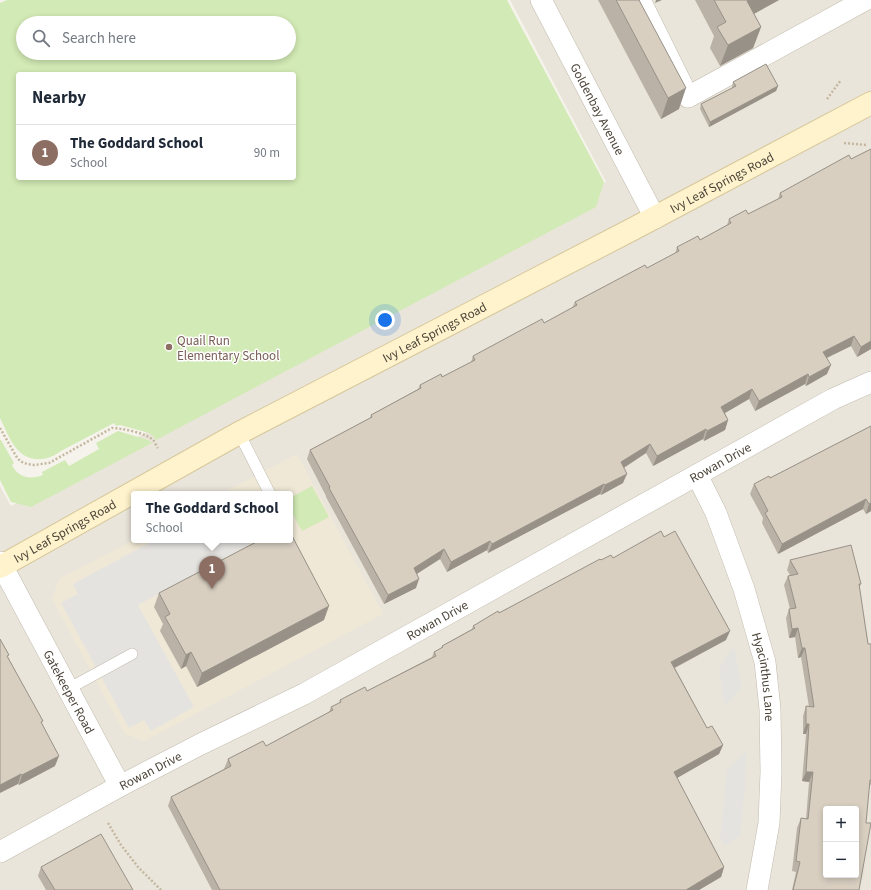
<!DOCTYPE html>
<meta charset="utf-8">
<style>
:root{--surface:#fff;--page:#f6f6f7;--text:#1f2937;--muted:#747a83;--line:#e0e1e3;--accent:#db2777}
body{margin:0;font-family:"Source Sans 3",sans-serif;background:var(--page);color:var(--text)}
.controls{position:absolute;right:12px;bottom:12px;display:grid;overflow:hidden;border-radius:4px;box-shadow:0 2px 6px #0003}
.controls button{width:36px;height:36px;display:grid;place-items:center;padding:0;border:0;border-bottom:1px solid var(--line);background:var(--surface);color:var(--text);font:20px sans-serif}
.you{position:absolute;left:385px;top:320px;width:14px;height:14px;margin:-10px;border:3px solid #fff;border-radius:50%;background:#1a73e8;box-shadow:0 0 0 6px #1a73e833}
.badge{display:grid;place-items:center;width:26px;height:26px;border-radius:50%;background:var(--accent);color:#fff;font-size:13px;font-weight:700}
.pin{position:absolute;translate:-50% -33px;filter:drop-shadow(0 1px 2px #0008)}
.pin::after{content:'';position:absolute;top:21px;width:14px;height:12px;background:inherit;clip-path:polygon(0 0,100% 0,50% 100%)}
.popup{position:absolute;left:131px;top:491px;width:162px;height:52px;box-sizing:border-box;display:grid;place-content:center;border-radius:4px;background:var(--surface);filter:drop-shadow(0 1px 3px #0005);font-size:13px;white-space:nowrap;color:var(--muted)}
.popup b{font-size:15px;color:var(--text)}
.popup::after{content:'';position:absolute;left:50%;top:100%;margin-left:-8px;border:8px solid transparent;border-top-color:var(--surface)}
.list{margin:0;padding:0;list-style:none}
h2{display:flex;justify-content:space-between;align-items:center;height:52px;margin:0;padding:0 16px;font-size:17px}
h2 small{font-size:13px;font-weight:400;color:var(--muted)}
.list li{display:grid;grid-template-columns:26px 1fr auto;gap:12px;align-items:center;box-sizing:border-box;height:56px;padding:0 16px;border-top:1px solid var(--line)}
.list b{display:block;font-size:15px;white-space:nowrap}
.list p{margin:0;font-size:13px;white-space:nowrap;color:var(--muted)}
.list em{font-size:13px;font-style:normal;color:var(--muted)}
.icon{flex:none;width:22px;height:22px;fill:none;stroke:currentColor;stroke-width:2;stroke-linecap:round;stroke-linejoin:round}
.map{position:relative;flex:none;width:871px;height:890px;overflow:hidden}
.search{position:absolute;background:var(--surface);box-shadow:0 2px 6px #0003;left:16px;top:16px;width:280px;height:44px;display:flex;align-items:center;gap:10px;box-sizing:border-box;padding:0 14px;border-radius:22px;color:var(--muted);font-size:15px}
.panel{position:absolute;background:var(--surface);box-shadow:0 2px 6px #0003;left:16px;top:72px;width:280px;height:108px;border-radius:4px}
.map>svg:first-child{display:block}
.residential{fill:#eae5da;fill-rule:evenodd}
.education{fill:#efe8d6}
.green{fill:#d2eab5;fill-rule:evenodd}
.parking{fill:#e5e3e0}
.lines{fill:none;stroke-linecap:round;stroke-linejoin:round}
.lane-casing{stroke:#c2bbae;stroke-width:12}
.street-casing{stroke:#c2bbae;stroke-width:22}
.secondary-casing{stroke:#d6c79b;stroke-width:24}
.path{stroke:#c4b79f;stroke-width:2.5;stroke-dasharray:2 2;stroke-linecap:butt}
.lane{stroke:#fff;stroke-width:11}
.street{stroke:#fff;stroke-width:21}
.secondary{stroke:#fff3cd;stroke-width:22}
.wall{fill:#bab2a6}
.shaded-wall{fill:#979187}
.building{fill:#d8cfc1;stroke:#979187;fill-rule:evenodd}
.education-dot{fill:#8d6e63;stroke:#fff;stroke-width:1.5}
.labels{text-anchor:middle;stroke-width:3;stroke-linejoin:round;paint-order:stroke}
.street-label{font-size:13px;fill:#4b4439;stroke:#fff}
.education-label{font-size:13px;fill:#785e54;stroke:#fff;text-anchor:start}
</style>
<div class="map">
<svg width="871" height="890" viewBox="0 0 871 890">
<rect width="100%" height="100%" fill="#f6f3ec"/>
<path class="residential" d="M510,0H871V890H0V486L11,506L606,182ZM134,494H290V540H134ZM826,809H856V875H826Z"/>
<path class="education" d="M297,454L383,614L144,741L125,734L52,599L59,579L134,540H290V494H221Z"/>
<g class="green">
<path d="M7,0H507L604,182L596,207L156,440L153,436L149,433L120,425L116,426L114,423L61,451C47,462 28,463 16,448C9,439 5,428 0,418V3ZM23,23H289V53H23ZM18,74H294V178H18Z"/>
<path d="M118,431L148,440L152,443L31,507L11,502L0,480V440H1L14,463L12,465C18,478 31,480 43,475L42,472L65,460L69,466L99,449L96,443Z"/>
<path d="M312,486L329,517L302,531L290,509V498Z"/>
</g>
<g class="parking">
<path d="M155,540H258L138,605L194,707L151,731L144,720L129,728L61,603L78,594L73,584Z"/>
<path d="M734,646L742,690H739L727,704L724,702L719,669Z"/>
<path d="M746,751L745,787L740,836L725,845L720,838L727,771Z"/>
</g>
<g class="lines">
<defs>
<g id="lane">
<path d="M239,433L269,492"/>
<path d="M68,689L132,654"/>
</g>
<g id="street">
<path id="s1" d="M541,0L655,218"/>
<path d="M640,0L688,97L865,0"/>
<path id="s2" d="M697,475L716,513L744,589L765,662L770,709L771,772L769,823L757,890"/>
<path id="s3" d="M0,562L120,786"/>
<path id="s4" d="M0,852L120,786L199,745L304,694L833,399L871,382"/>
</g>
<g id="secondary">
<path id="s5" d="M0,567L239,433L631,230L871,103"/>
</g>
</defs>
<use href="#lane" class="lane-casing"/>
<use href="#street" class="street-casing"/>
<use href="#secondary" class="secondary-casing"/>
<g class="path">
<path d="M827,99L841,80"/>
<path d="M844,143L866,145"/>
<path d="M0,428L16,456L20,461L27,464L34,465L49,463L112,428C121,428 146,433 153,440C155,442 156,446 158,448"/>
<path d="M108,823L121,845L138,867L161,890"/>
</g>
<use href="#lane" class="lane"/>
<use href="#street" class="street"/>
<use href="#secondary" class="secondary"/>
</g>
<g class="wall">
<path d="M598,0H639L679,109L661,119Z"/>
<path d="M695,0H779L754,14L761,27L753,48L720,66L710,48L714,36Z"/>
<path d="M733,82L778,86L776,91L709,127L700,109L701,104L732,88V87Z"/>
<path d="M871,149V349L857,357L851,346L827,358V374L806,386L805,384L755,411L749,399L725,413L728,420L725,430L704,441L703,439L653,466L646,453L624,468L623,483L601,495L600,494L488,553L487,550L447,572L440,559L417,574L416,588L384,604L326,497V496L307,459L310,450L370,418L371,415L418,389L420,385L442,377L471,362L473,356L544,323L572,308L575,302L647,268L675,254L677,247L700,240L727,225L729,219L748,214L778,199L780,193L851,159Z"/>
<path d="M871,426V511L866,514L863,509L778,554L762,523L763,518L750,494L754,484L770,478Z"/>
<path d="M664,537L726,640L675,668L707,728L723,745L719,754L677,778L724,867L721,877L699,890H212L168,806L171,797L224,769L228,759L266,746L329,712L331,707L339,703L340,700L367,691L432,657L434,652L441,649L442,646L472,629L473,626L601,560L613,558Z"/>
<path d="M790,560L861,584L859,589L868,644H871V784L869,788L859,890H792L796,872L792,871L797,828L801,818L806,819L809,782L802,781L806,734H803V716L806,706L809,707L801,657L798,658L795,637L789,638L786,618L789,609H790L784,585L788,576L790,575L787,570Z"/>
<path d="M159,593L324,620L197,687L186,666L181,669L160,631L163,624L154,607Z"/>
<path d="M8,657L42,724L55,766L19,785L18,784Z"/>
<path d="M41,867L133,890H46L38,876Z"/>
</g>
<g class="shaded-wall">
<path d="M656,0H662L655,3Z"/>
<path d="M748,0H779L739,22L747,1Z"/>
<path d="M761,27L753,48L720,66L728,45Z"/>
<path d="M778,86L776,91L709,127L710,122Z"/>
<path d="M686,88L679,109L661,119L668,98Z"/>
<path d="M854,336L851,346L820,361L823,352Z"/>
<path d="M871,341V349L857,357L861,347Z"/>
<path d="M831,365L827,374L806,386L809,377Z"/>
<path d="M808,374L805,384L755,411L759,401Z"/>
<path d="M752,389L749,399L718,417L721,407Z"/>
<path d="M728,420L725,430L704,441L707,431Z"/>
<path d="M706,429L703,439L653,466L657,456Z"/>
<path d="M650,444L646,453L617,472L621,462Z"/>
<path d="M627,474L623,483L601,495L605,485Z"/>
<path d="M604,484L600,494L488,553L492,544Z"/>
<path d="M866,499L863,509L778,554L782,544Z"/>
<path d="M871,503V511L866,514L869,504Z"/>
<path d="M490,541L487,550L447,572L451,562Z"/>
<path d="M444,549L440,559L410,578L414,568Z"/>
<path d="M419,579L416,588L384,604L388,595Z"/>
<path d="M329,606L324,620L197,687L202,673Z"/>
<path d="M798,628L795,637L789,638L792,629Z"/>
<path d="M730,631L726,640L668,671L671,662Z"/>
<path d="M802,648H805L801,657L798,658Z"/>
<path d="M191,652L186,666L181,669L186,655Z"/>
<path d="M806,724H809L806,734H803Z"/>
<path d="M723,745L719,754L670,782L674,772Z"/>
<path d="M59,756L55,766L19,785L22,775Z"/>
<path d="M806,772H813L809,782L802,781Z"/>
<path d="M21,774L18,784L0,793V785Z"/>
<path d="M724,867L721,877L699,890H686Z"/>
</g>
<g class="building">
<path d="M616,0H639L686,88L668,98Z"/>
<path d="M714,0H748L747,1L761,27L728,45L717,27L726,22Z"/>
<path d="M766,64L778,86L710,122L701,104L736,86L733,82Z"/>
<path d="M871,149V341L861,347L854,336L823,352L831,365L809,377L808,374L759,401L752,389L721,407L728,420L707,431L706,429L657,456L650,444L621,462L627,474L605,485L604,484L492,544L490,541L451,562L444,549L414,568L419,579L388,595L329,488L330,487L310,450L372,417L371,415L421,388L420,385L441,374L442,377L475,360L473,356L525,328L542,319L544,323L577,305L575,302L645,265L647,268L679,251L677,247L698,236L700,240L731,223L729,219L746,210L748,214L782,197L780,193L849,155L851,159Z"/>
<path d="M871,426V503L869,504L866,499L782,544L765,513L768,511L754,484L769,476L770,478Z"/>
<path d="M661,531L664,537L675,531L730,631L671,662L707,728L712,726L723,745L674,772L724,867L686,890H220L171,797L231,766L228,759L263,741L266,746L333,710L331,707L341,702L340,700L365,687L367,691L436,656L434,652L443,647L442,646L475,628L473,626L498,611L499,613L600,559L601,560L611,555L613,558Z"/>
<path d="M290,532L329,606L202,673L191,652L186,655L165,617L170,614L159,593L260,540H290Z"/>
<path d="M851,545L861,584H859L868,644H871V780H870L866,823H871L859,890H793L800,862L796,861L801,818L808,819L813,772H806L809,724H806V706L814,707L805,648H802L798,628L792,629L789,609L796,608L788,576L798,574L790,560ZM826,809H856V875H826Z"/>
<path d="M0,639L9,655L7,656L43,721L41,722L59,756L22,775L21,774L0,785Z"/>
<path d="M101,834L133,890H55L41,867Z"/>
</g>
<circle class="education-dot" cx="169" cy="347" r="4"/>
<g class="labels">
<g class="street-label">
<text dy="5" stroke="none"><textPath href="#s1" startOffset="123">Goldenbay Avenue</textPath></text>
<text dy="5" stroke="none"><textPath href="#s5" startOffset="818">Ivy Leaf Springs Road</textPath></text>
<text dy="5" stroke="none"><textPath href="#s5" startOffset="494">Ivy Leaf Springs Road</textPath></text>
<text dy="5" stroke="none"><textPath href="#s4" startOffset="819">Rowan Drive</textPath></text>
<text dy="5" stroke="none"><textPath href="#s5" startOffset="74">Ivy Leaf Springs Road</textPath></text>
<text dy="5" stroke="none"><textPath href="#s4" startOffset="495">Rowan Drive</textPath></text>
<text dy="5" stroke="none"><textPath href="#s2" startOffset="214">Hyacinthus Lane</textPath></text>
<text dy="5" stroke="none"><textPath href="#s3" startOffset="147">Gatekeeper Road</textPath></text>
<text dy="5" stroke="none"><textPath href="#s4" startOffset="171">Rowan Drive</textPath></text>
</g>
<g class="education-label">
<text x="177" y="345">Quail Run<tspan x="177" dy="15">Elementary School</tspan></text>
</g>
</g>
</svg>
<div class="controls">
<button>+</button>
<button>−</button>
</div>
<div class="you"></div>
<div class="pin badge" style="left:212px;top:589px;background:#8d6e63">1</div>
<div class="popup"><b>The Goddard School</b>School</div>
<div class="search"><svg class="icon" aria-label="search" viewBox="0 0 24 24"><circle cx="10" cy="10" r="6"/><path d="M15 15l6 6"/></svg>Search here</div>
<section class="panel">
<h2>Nearby<small></small></h2>
<ul class="list">
<li><span class="badge" style="background:#8d6e63">1</span><div><b>The Goddard School</b><p>School</p></div><em>90 m</em></li>
</ul>
</section>
</div>
